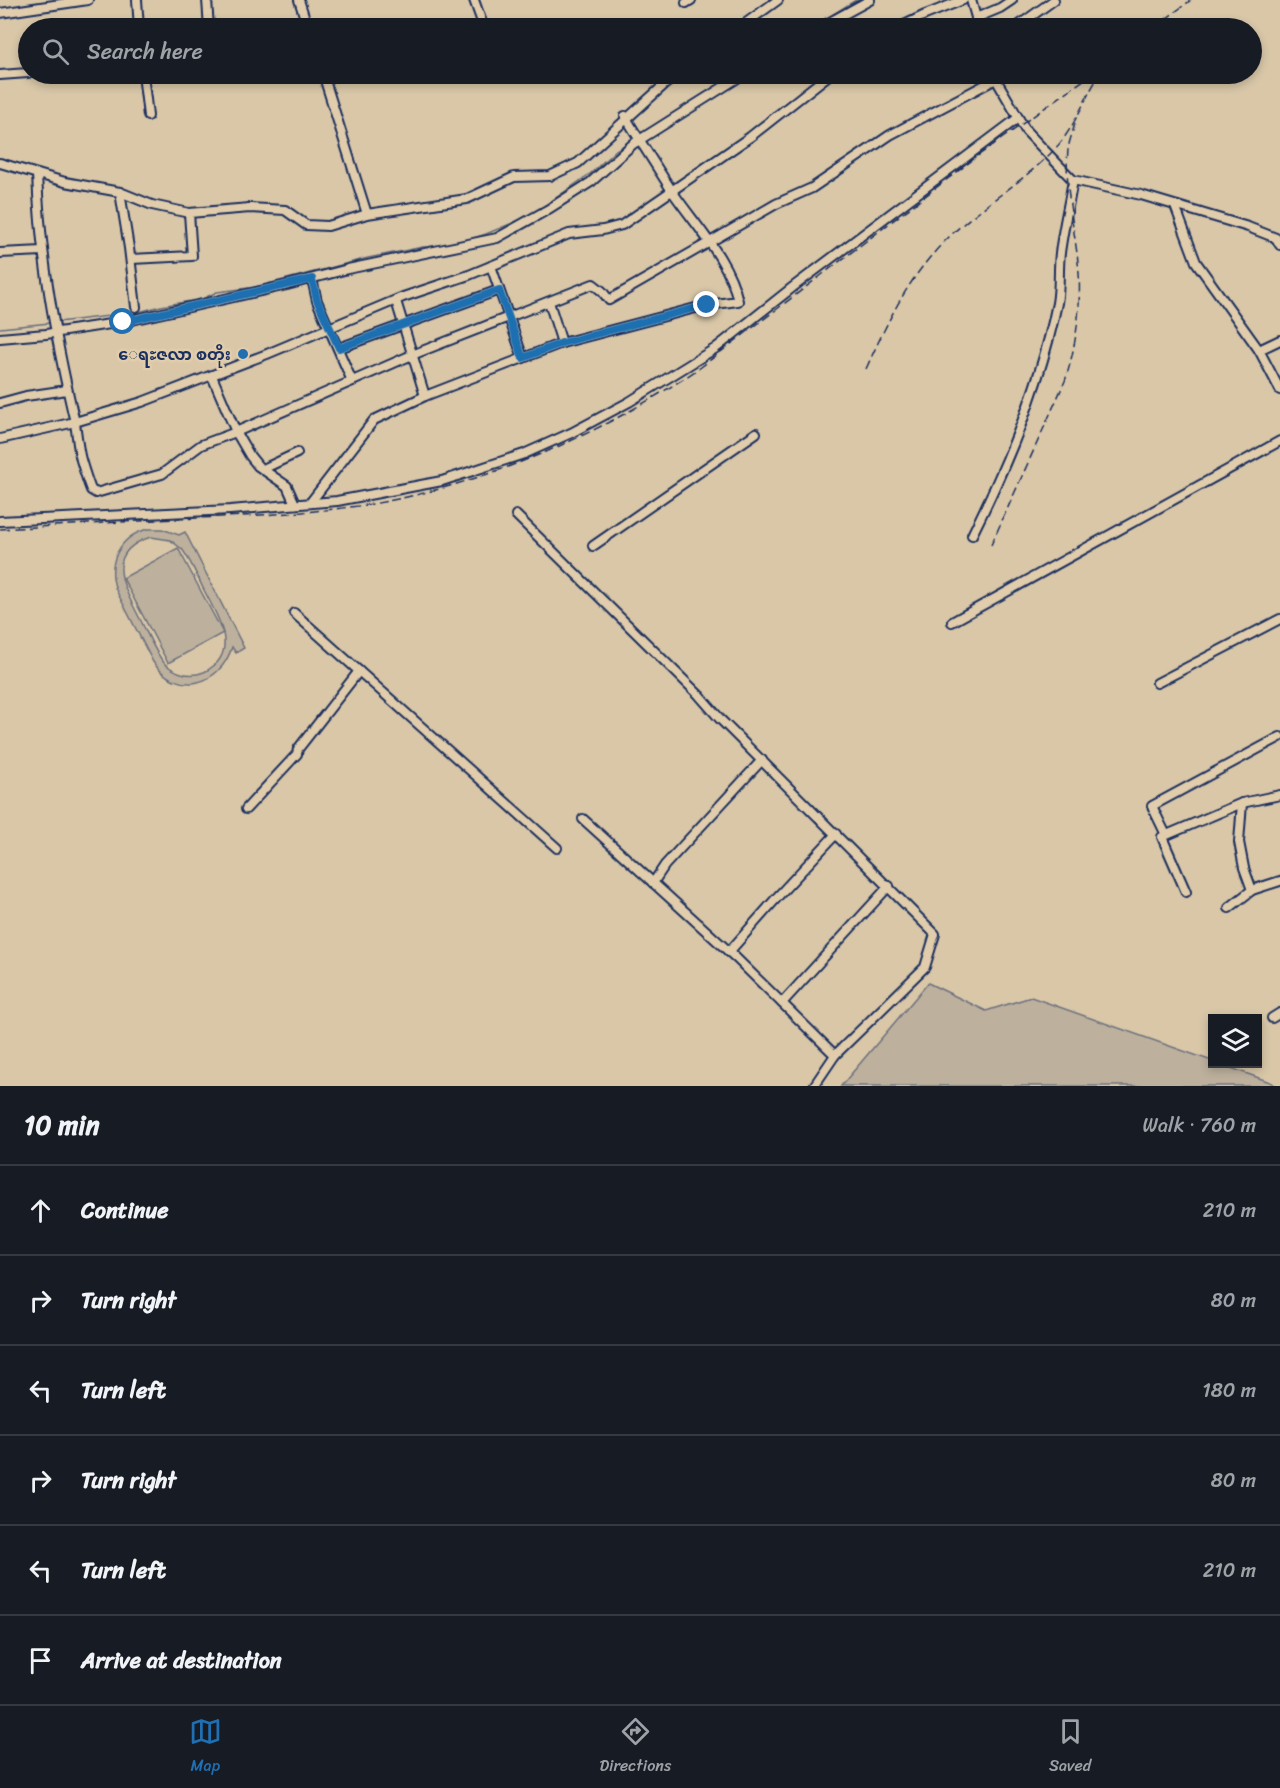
<!DOCTYPE html>
<meta charset="utf-8">
<style>
:root{--surface:#171b24;--page:#20242c;--text:#f1f3f6;--muted:#9ea1a6;--line:#363941;--accent:#1f6fb2}
body{margin:0;font-family:Sriracha,"Noto Sans Myanmar",sans-serif;background:var(--page);color:var(--text)}
.controls{position:absolute;right:18px;bottom:18px;display:grid;overflow:hidden;border-radius:0px;box-shadow:0 3px 9px #0003}
.controls button{width:54px;height:54px;display:grid;place-items:center;padding:0;border:0;border-bottom:2px solid var(--line);background:var(--surface);color:var(--text);font:30px sans-serif}
.stop{position:absolute;width:18px;height:18px;margin:-14px;border:4px solid #1f6fb2;border-radius:50%;background:#fff}
.stop.end{background:#1f6fb2;border-color:#fff;box-shadow:0 2px 6px #0008}
.list{margin:0;padding:0;list-style:none}
h2{display:flex;justify-content:space-between;align-items:center;height:78px;margin:0;padding:0 24px;font-size:26px}
h2 small{font-size:20px;font-weight:400;color:var(--muted)}
.list li{display:grid;grid-template-columns:39px 1fr auto;gap:18px;align-items:center;box-sizing:border-box;height:90px;padding:0 24px;border-top:2px solid var(--line)}
.list b{display:block;font-size:22px;white-space:nowrap}
.list em{font-size:20px;font-style:normal;color:var(--muted)}
.icon{flex:none;width:33px;height:33px;fill:none;stroke:currentColor;stroke-width:2;stroke-linecap:round;stroke-linejoin:round}
.map{position:relative;flex:none;width:1280px;height:1086px;overflow:hidden}
.search{position:absolute;background:var(--surface);box-shadow:0 3px 9px #0003;left:18px;right:18px;top:18px;height:66px;display:flex;align-items:center;gap:15px;box-sizing:border-box;padding:0 21px;border-radius:33px;color:var(--muted);font-size:22px}
.sheet{height:618px;background:var(--surface)}
nav{display:flex;justify-content:space-around;align-items:center;box-sizing:border-box;height:84px;border-top:2px solid var(--line);background:var(--surface);font-size:16px;color:var(--muted)}
nav a{display:grid;justify-items:center;gap:3px}
nav .on{color:var(--accent)}
.map>svg:first-child{display:block}
.green{fill:#bdb19d;stroke:#6c707e;stroke-width:1.5;fill-rule:evenodd}
.lines{fill:none;stroke-linecap:round;stroke-linejoin:round}
.stream{stroke:#666c7b;stroke-width:1.5}
.minor-casing{stroke:#1b2f5e;stroke-width:12}
.minor{stroke:#e1cdab;stroke-width:8}
.rail{stroke:#1b2f5e;stroke-width:1.5;stroke-dasharray:9 4.5;stroke-linecap:butt}
.route{stroke:#1f6fb2;stroke-width:8}
.poi-dot{fill:#1f6fb2;stroke:#e1cdab;stroke-width:2}
.labels{text-anchor:middle;stroke-width:5;stroke-linejoin:round;paint-order:stroke}
.poi-label{font-size:16px;font-weight:bold;fill:#1b2f5e;stroke:#e1cdab;text-anchor:end}
</style>
<div class="map">
<svg width="1280" height="1086" viewBox="0 0 1280 1086">
<rect width="100%" height="100%" fill="#d9c7a8"/>
<filter id="ink" filterUnits="userSpaceOnUse"><feTurbulence type="fractalNoise" baseFrequency=".0167" numOctaves="2"/><feDisplacementMap in="SourceGraphic" scale="12" xChannelSelector="R" yChannelSelector="G"/><feConvolveMatrix kernelMatrix="1 2 1 2 8 2 1 2 1" color-interpolation-filters="sRGB"/></filter>
<g filter="url(#ink)">
<g class="green">
<path d="M148,529H162L179,535L185,532L244,648L236,653L232,647C220,686 177,697 153,662L116,590C106,562 120,536 148,529ZM151,537L170,540L182,549C191,561 197,576 204,590C217,616 242,654 204,672C189,678 176,673 165,664C154,651 148,634 140,619C125,589 101,552 151,537Z"/>
<path d="M178,548L223,633L168,663L123,578Z"/>
<path d="M928,983L986,1011L1031,997L1212,1061V1064H1220L1270,1082L1276,1086H841Z"/>
</g>
<g class="lines">
<g class="stream">
<path d="M811,28L856,0"/>
<path d="M700,98L733,74"/>
<path d="M667,118L691,103"/>
<path d="M536,212L591,173L616,150L630,142"/>
<path d="M464,241L486,234L529,216"/>
<path d="M58,322L135,313L161,306L202,299L217,292L256,287L368,258L423,247L438,246"/>
<path d="M0,328L50,323"/>
</g>
<defs>
<g id="minor">
<path d="M137,0L139,28"/>
<path d="M207,0L209,28"/>
<path d="M299,0L308,28"/>
<path d="M474,0L483,25"/>
<path d="M971,0L979,28"/>
<path d="M686,3L691,0"/>
<path d="M0,13L88,0"/>
<path d="M976,18L1000,8L1012,0"/>
<path d="M739,28L778,0"/>
<path d="M819,28L870,0"/>
<path d="M898,28L925,15L963,0"/>
<path d="M1015,28L1054,0"/>
<path d="M143,74L148,116"/>
<path d="M323,74L367,214"/>
<path d="M993,74L1026,131L1073,180L1141,195L1248,227L1276,238L1280,245"/>
<path d="M0,75L28,73"/>
<path d="M0,163L65,182L120,192L152,205L189,213L250,208L285,210L306,225L328,226L367,214L467,199L514,177L550,176L578,163L664,85L679,74"/>
<path d="M37,174C40,255 55,335 73,414C77,429 77,445 81,460C84,470 87,480 91,490L96,493L162,474L201,445L236,432L412,355L593,284L602,291L609,300L776,204L812,188L890,135L996,79"/>
<path d="M120,192L129,248L136,307"/>
<path d="M1175,206L1196,262L1259,350L1280,390"/>
<path d="M0,253L43,251"/>
<path d="M131,259L192,256L189,213"/>
<path d="M491,266L523,358"/>
<path d="M312,279L317,301L352,381"/>
<path d="M396,301L425,396"/>
<path d="M549,302L562,343"/>
<path d="M0,338L46,334L123,322L287,285L348,269L497,238L547,210L591,182L633,144L744,74"/>
<path d="M339,348L499,290"/>
<path d="M1259,350L1280,340"/>
<path d="M212,376L236,432L250,456L258,466L287,486L295,504"/>
<path d="M0,403L26,396L67,390"/>
<path d="M0,439L75,422L142,402L267,354L403,297L469,275L569,234L603,230L622,225L750,137L830,74"/>
<path d="M263,469L297,453"/>
<path d="M310,503L374,420L425,396L562,343L707,305L738,301C729,259 695,225 672,191C656,166 640,141 625,116"/>
<path d="M516,515L699,695L720,719L935,934L925,967L835,1055L814,1086"/>
<path d="M0,521L230,510L337,501L442,481L524,454L571,433L629,402L716,348L793,287L1018,118"/>
<path d="M972,535C1009,461 1041,384 1057,303C1060,287 1058,269 1060,253C1063,229 1069,204 1073,180"/>
<path d="M593,546L756,433"/>
<path d="M294,613L557,848"/>
<path d="M952,622L1280,441"/>
<path d="M1157,683L1280,619"/>
<path d="M1242,803L1239,842L1244,868L1252,890"/>
<path d="M246,809L297,754L298,749L359,671"/>
<path d="M583,819L736,958L835,1055"/>
<path d="M1166,835L1152,806L1280,737"/>
<path d="M653,883L665,865L762,760"/>
<path d="M1186,892L1162,837L1242,803L1280,795"/>
<path d="M1229,908L1252,890L1280,881"/>
<path d="M729,952L780,894L836,834"/>
<path d="M782,1003L889,886"/>
<path d="M1272,1018L1280,1013"/>
</g>
</defs>
<use href="#minor" class="minor-casing"/>
<use href="#minor" class="minor"/>
<g class="rail">
<path d="M1154,28L1191,0"/>
<path d="M866,369C888,320 909,276 948,238C980,206 1021,184 1053,151C1076,127 1083,100 1100,74"/>
<path d="M0,529C59,526 118,522 177,519C242,516 307,514 372,504C487,484 605,433 701,367L979,155L1092,74"/>
<path d="M991,545L1065,381C1076,347 1081,309 1079,273C1076,232 1064,191 1068,150C1069,141 1073,132 1075,123"/>
</g>
</g>
</g>
<g class="lines" filter="url(#ink)">
<path class="route" d="M123,322L312,279L317,300L339,348L499,290L523,358L562,343L707,305"/>
</g>
<circle class="poi-dot" cx="243" cy="354" r="6"/>
<g class="labels">
<g class="poi-label">
<text x="231" y="360">ေရႊဇလာ စတိုး</text>
</g>
</g>
</svg>
<div class="controls">
<button><svg class="icon" aria-label="layers" viewBox="0 0 24 24"><path d="M12 4l9 5-9 5-9-5zM3 14l9 5 9-5"/></svg></button>
</div>
<div class="stop" style="left:123px;top:322px"></div>
<div class="stop end" style="left:707px;top:305px"></div>
<div class="search"><svg class="icon" aria-label="search" viewBox="0 0 24 24"><circle cx="10" cy="10" r="6"/><path d="M15 15l6 6"/></svg>Search here</div>
</div>
<section class="sheet">
<h2>10 min<small>Walk · 760 m</small></h2>
<ul class="list">
<li><svg class="icon" aria-label="ahead" viewBox="0 0 24 24"><path d="M12 20V5M6 11l6-6 6 6"/></svg><div><b>Continue</b></div><em>210 m</em></li>
<li><svg class="icon" aria-label="right" viewBox="0 0 24 24"><path d="M7 20v-9h11M14 6l5 5-5 5"/></svg><div><b>Turn right</b></div><em>80 m</em></li>
<li><svg class="icon" aria-label="left" viewBox="0 0 24 24"><path d="M17 20v-9H6M10 6l-5 5 5 5"/></svg><div><b>Turn left</b></div><em>180 m</em></li>
<li><svg class="icon" aria-label="right" viewBox="0 0 24 24"><path d="M7 20v-9h11M14 6l5 5-5 5"/></svg><div><b>Turn right</b></div><em>80 m</em></li>
<li><svg class="icon" aria-label="left" viewBox="0 0 24 24"><path d="M17 20v-9H6M10 6l-5 5 5 5"/></svg><div><b>Turn left</b></div><em>210 m</em></li>
<li><svg class="icon" aria-label="arrive" viewBox="0 0 24 24"><path d="M6 21V4h12l-3 4 3 4H6"/></svg><div><b>Arrive at destination</b></div></li>
</ul>
</section>
<nav>
<a class="on"><svg class="icon" aria-label="map" viewBox="0 0 24 24"><path d="M3 6l6-2 6 2 6-2v14l-6 2-6-2-6 2zM9 4v14M15 6v14"/></svg>Map</a>
<a><svg class="icon" aria-label="directions" viewBox="0 0 24 24"><path d="M12 3l9 9-9 9-9-9zM9 14v-3h6M13 9l2 2-2 2"/></svg>Directions</a>
<a><svg class="icon" aria-label="saved" viewBox="0 0 24 24"><path d="M7 4h10v16l-5-4-5 4z"/></svg>Saved</a>
</nav>
